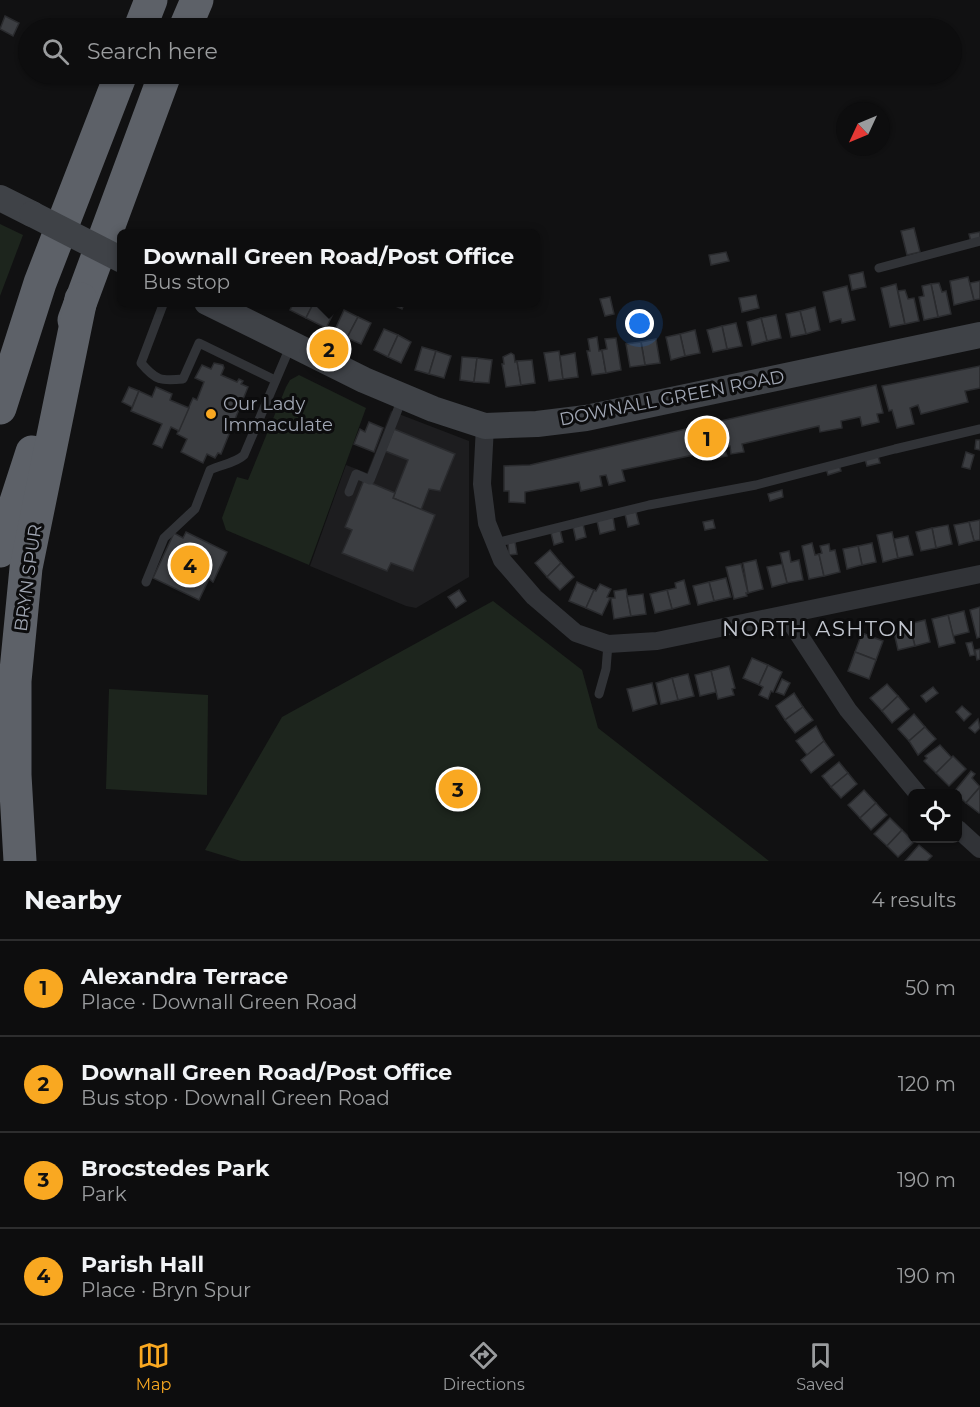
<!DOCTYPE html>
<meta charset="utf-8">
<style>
:root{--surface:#0d0d0e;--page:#161617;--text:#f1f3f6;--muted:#9a9c9e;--line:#2d2d2e;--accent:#f9a821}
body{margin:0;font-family:Montserrat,sans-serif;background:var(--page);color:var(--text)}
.controls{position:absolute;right:18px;bottom:18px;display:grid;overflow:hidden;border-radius:9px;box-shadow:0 2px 4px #0004}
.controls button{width:54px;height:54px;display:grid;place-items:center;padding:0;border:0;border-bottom:2px solid var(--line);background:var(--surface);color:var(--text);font:30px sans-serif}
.compass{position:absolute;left:836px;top:102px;width:54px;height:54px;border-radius:50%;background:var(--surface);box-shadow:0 2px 4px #0004;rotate:226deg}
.you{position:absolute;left:640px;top:324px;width:21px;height:21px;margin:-15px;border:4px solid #fff;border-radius:50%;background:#1a73e8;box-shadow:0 0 0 9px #1a73e833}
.badge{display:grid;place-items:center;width:39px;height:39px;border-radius:50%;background:var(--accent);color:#111;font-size:20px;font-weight:700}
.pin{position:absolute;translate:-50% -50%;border:3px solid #fff;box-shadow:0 2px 6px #0006}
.popup{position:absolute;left:117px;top:229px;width:423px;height:78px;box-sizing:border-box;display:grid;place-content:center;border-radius:9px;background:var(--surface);filter:drop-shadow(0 2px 4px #0005);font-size:20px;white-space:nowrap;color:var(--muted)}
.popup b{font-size:22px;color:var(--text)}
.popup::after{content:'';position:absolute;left:50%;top:100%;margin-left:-12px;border:12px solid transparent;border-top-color:var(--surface)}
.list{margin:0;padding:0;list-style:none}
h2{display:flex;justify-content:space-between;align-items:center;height:78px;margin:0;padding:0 24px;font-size:26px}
h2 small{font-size:20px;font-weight:400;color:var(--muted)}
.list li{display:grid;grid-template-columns:39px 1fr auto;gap:18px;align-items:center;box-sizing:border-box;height:96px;padding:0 24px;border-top:2px solid var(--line)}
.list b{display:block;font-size:22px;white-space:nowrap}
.list p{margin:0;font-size:20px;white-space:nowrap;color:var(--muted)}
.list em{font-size:20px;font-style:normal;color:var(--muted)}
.icon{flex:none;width:33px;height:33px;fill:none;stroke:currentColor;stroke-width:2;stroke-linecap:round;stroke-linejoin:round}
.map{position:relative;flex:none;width:980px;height:861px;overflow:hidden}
.search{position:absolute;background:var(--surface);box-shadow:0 2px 4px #0004;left:18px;right:18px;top:18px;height:66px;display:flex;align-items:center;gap:15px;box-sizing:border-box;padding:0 21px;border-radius:33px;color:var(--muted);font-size:22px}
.sheet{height:462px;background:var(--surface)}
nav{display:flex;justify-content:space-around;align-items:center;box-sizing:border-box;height:84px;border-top:2px solid var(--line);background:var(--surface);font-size:16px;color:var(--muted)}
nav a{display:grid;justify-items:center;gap:3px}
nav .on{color:var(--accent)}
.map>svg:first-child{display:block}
.built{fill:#1d1d1f}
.green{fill:#1d251d}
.building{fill:#3c3e42;stroke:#2a2b2e;stroke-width:1.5}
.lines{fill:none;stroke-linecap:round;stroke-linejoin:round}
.lane{stroke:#313337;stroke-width:9}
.street{stroke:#313337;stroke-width:18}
.secondary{stroke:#3f4247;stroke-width:26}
.highway{stroke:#5d6168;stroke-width:33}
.secondary-bridge{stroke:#3f4247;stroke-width:26}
.poi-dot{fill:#f9a821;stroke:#0c0c0d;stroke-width:2}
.labels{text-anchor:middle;stroke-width:6;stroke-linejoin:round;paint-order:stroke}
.street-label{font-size:18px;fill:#a1a7b4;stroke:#0c0c0d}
.poi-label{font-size:18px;fill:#a1a7b4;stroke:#0c0c0d;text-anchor:start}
.quarter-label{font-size:21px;letter-spacing:1.5px;fill:#c2c6cf;stroke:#0c0c0d}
</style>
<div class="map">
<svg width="980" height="861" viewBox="0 0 980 861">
<rect width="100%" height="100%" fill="#111112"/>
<path class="built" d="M391,411L469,441V577L416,608L406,606L310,566L346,465L367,473Z"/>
<g class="green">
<path d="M0,224L23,235L0,296Z"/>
<path d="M299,375L366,408L309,565L226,530L222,518L237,477L248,480L286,387L290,380Z"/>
<path d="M493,601L582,670L598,728L769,861H241L205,850L282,717Z"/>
<path d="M109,689L208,695L207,795L106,789Z"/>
</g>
<g class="building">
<path d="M5,16L19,23L13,36L0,29Z"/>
<path d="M914,228L920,252L907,255L901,231Z"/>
<path d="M980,232V240L971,242L969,234Z"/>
<path d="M726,252L729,261L711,265L709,255Z"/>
<path d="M863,272L866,287L852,290L849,275Z"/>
<path d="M968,277L974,300L954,305L950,281Z"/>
<path d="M980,281V299L974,300L970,283Z"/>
<path d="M939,283L942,292L946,291L951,314L938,317L931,284Z"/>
<path d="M896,284L905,324L890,327L881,288Z"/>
<path d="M931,284L938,317L924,320L919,297L924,296L922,286Z"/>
<path d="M847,286L855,320L842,323L841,319L830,322L823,292Z"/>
<path d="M905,290L908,299L914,298L919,321L905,324L898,291Z"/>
<path d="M756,295L759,308L742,312L739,298Z"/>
<path d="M610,297L614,314L605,316L600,299Z"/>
<path d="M294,302H314L306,318L290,310Z"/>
<path d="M314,302H339L326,328L306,318Z"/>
<path d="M392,302H405L402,309L391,304Z"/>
<path d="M815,307L820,330L806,334L800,311Z"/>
<path d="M344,310L358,317L347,338L334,332Z"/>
<path d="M800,311L806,334L791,337L786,314Z"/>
<path d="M776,315L781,338L767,341L761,318Z"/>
<path d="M358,317L371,323L361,344L347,338Z"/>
<path d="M761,318L767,341L752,345L747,322Z"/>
<path d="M736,323L742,346L727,349L722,326Z"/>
<path d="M722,326L727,349L713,352L707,330Z"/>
<path d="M384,329L398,335L388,357L374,350Z"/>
<path d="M695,330L700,353L685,356L680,334Z"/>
<path d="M680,334L685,356L671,360L666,337Z"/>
<path d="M398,335L411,342L401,363L388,357Z"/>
<path d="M597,337L599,351L602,350L606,373L592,375L587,351H590L588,339Z"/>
<path d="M616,338L621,370L606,373L602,350L607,349L605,339Z"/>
<path d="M656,339L660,363L645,365L641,342Z"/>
<path d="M641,342L645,365L630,367L626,344Z"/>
<path d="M422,347L436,351L429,374L415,370Z"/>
<path d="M436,351L451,356L444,378L429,374Z"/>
<path d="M559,351L563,379L549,381L544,353Z"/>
<path d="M511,353L514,355L515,362L517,361L521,385L506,387L502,364H504L503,357Z"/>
<path d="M575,353L578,377L563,379L560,356Z"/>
<path d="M462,357L477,358L474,382L460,380Z"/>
<path d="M477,358L492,360L489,383L474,382Z"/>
<path d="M532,360L535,383L521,385L517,361Z"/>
<path d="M214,363L223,365L224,368L221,375L237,382L239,379L243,381L241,384L248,387L221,454L218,453L215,458L207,454L203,463L181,452L187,439L177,434L193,398L197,400L204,382L195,378L202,365L211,369Z"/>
<path d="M980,366V388L965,391L968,402L921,414L918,405L910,408L914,424L897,428L892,410L889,411L882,386Z"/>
<path d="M876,385L883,413L877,414L879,422L862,426L860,417L841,421L842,428L820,432L819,426L742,444L744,452L731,454L730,446L724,447L727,456L710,459L708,452L622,470L625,481L609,485L606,475L600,476L602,486L581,491L579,482L525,492V503L509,502V491H504V466L530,465Z"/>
<path d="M129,387L139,391L132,407L122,402Z"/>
<path d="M156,387L172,394L170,400L189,408L179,431L171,427L162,448L153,444L162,424L131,411L139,391L152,397Z"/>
<path d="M369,422L383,428L374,452L354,444L360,429L365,432Z"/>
<path d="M394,429L455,454L440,491L429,489L421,510L393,498L408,460L385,451Z"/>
<path d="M976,440H980V450L975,449Z"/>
<path d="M966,452L974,455L970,469L962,467Z"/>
<path d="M878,456L880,463L867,466L865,459Z"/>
<path d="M839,464L841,471L828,475L826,468Z"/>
<path d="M364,480L395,493L393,498L435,515L413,571L391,563L387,571L342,553L352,530L345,527Z"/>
<path d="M782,490L783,497L770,501L768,494Z"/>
<path d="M636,512L639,524L628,527L625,514Z"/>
<path d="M613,517L615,530L600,534L597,521Z"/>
<path d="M713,520L715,528L705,530L703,522Z"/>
<path d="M980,520V540L974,541L969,522Z"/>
<path d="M969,522L974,541L959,545L954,525Z"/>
<path d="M583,524L586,537L576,540L573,527Z"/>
<path d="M948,525L952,544L936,548L932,528Z"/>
<path d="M932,528L936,548L921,551L916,532Z"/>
<path d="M560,530L563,542L554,545L551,533Z"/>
<path d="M186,532L227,552L213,582L209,579L199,600L153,578L174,533L183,538Z"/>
<path d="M892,532L898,558L883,562L877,535Z"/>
<path d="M908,536L913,555L898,558L894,539Z"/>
<path d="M515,542L517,554L509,555L508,543Z"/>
<path d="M812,543L815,555L819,554L824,576L809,579L802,546Z"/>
<path d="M872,543L876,562L862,565L858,546Z"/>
<path d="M829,544L830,551L835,550L840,572L824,576L819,554L822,553L820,546Z"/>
<path d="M858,546L862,565L847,569L843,549Z"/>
<path d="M550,550L561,563L547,577L535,563Z"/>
<path d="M789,551L791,562L799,560L803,580L787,583L780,553Z"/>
<path d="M756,560L763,589L748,593L743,563Z"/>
<path d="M561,563L574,577L560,590L547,577Z"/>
<path d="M741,564L748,593H746L747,596L734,599L726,567Z"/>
<path d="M782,564L787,583L772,587L767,567Z"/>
<path d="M726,578L731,597L714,601L709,582Z"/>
<path d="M684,580L690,604L672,609L667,590L676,588L675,583Z"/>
<path d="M577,582L594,590L586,608L569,601Z"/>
<path d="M709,582L714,601L698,605L693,586Z"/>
<path d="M600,584L611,589L607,597L610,598L602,615L586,608L594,590L596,591Z"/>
<path d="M626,589L631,616L614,619L611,598H615L614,591Z"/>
<path d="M459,590L466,601L456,608L448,597Z"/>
<path d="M667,590L672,609L655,613L650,594Z"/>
<path d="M643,594L646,614L631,616L627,596Z"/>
<path d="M980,607V637L977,638L970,610Z"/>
<path d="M964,611L969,632L953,636L948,615Z"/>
<path d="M948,615L955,643L939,647L932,619Z"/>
<path d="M925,620L930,642L915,646L909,624Z"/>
<path d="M909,624L915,646L898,650L893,628Z"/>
<path d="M862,633L883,641L876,660L855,652Z"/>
<path d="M972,642L975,655L970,656L966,643Z"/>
<path d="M980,649V659L977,660L975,650Z"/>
<path d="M855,652L876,660L869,679L848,671Z"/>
<path d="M752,658L768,665L759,685L743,678Z"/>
<path d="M768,665L782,672L773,692L771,691L768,699L759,695L763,687L759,685Z"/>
<path d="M729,666L735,688L732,689L734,695L718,699L711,671Z"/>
<path d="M711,671L716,692L700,696L695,675Z"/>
<path d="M688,674L694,696L678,700L672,678Z"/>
<path d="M672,678L678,700L661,704L656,683Z"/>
<path d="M782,679L790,683L784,695L776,692Z"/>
<path d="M652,683L657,704L633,711L627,689Z"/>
<path d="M887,684L898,696L882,711L870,698Z"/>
<path d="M933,687L938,693L926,702L921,696Z"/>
<path d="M794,693L803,707L785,720L776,706Z"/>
<path d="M898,696L909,709L892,723L882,711Z"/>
<path d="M962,706L971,714L964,721L956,712Z"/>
<path d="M803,707L813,720L795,733L785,720Z"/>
<path d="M914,714L925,727L909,741L898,729Z"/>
<path d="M978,719L980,728L975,733L969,728Z"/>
<path d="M816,726L824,741L807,755L796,741Z"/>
<path d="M925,727L936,739L918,755L909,741Z"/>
<path d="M824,741L834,755L811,773L801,760Z"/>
<path d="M940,745L952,758L936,773L924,761L927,758L925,756Z"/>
<path d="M953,756L966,769L949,786L936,773Z"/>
<path d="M839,762L848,773L831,787L822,776Z"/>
<path d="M971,771L975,774L972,778L980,787L966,803L954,792Z"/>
<path d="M848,773L857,784L841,798L831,787Z"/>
<path d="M980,787V812L979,813L966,803Z"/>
<path d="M864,790L876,803L860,818L848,805Z"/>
<path d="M876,803L887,815L871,830L860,818Z"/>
<path d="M890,818L902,830L887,846L874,834Z"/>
<path d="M902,830L914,842L898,857L887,846Z"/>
<path d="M919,845L932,856L927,861H905Z"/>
</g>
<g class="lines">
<g class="lane">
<path d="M879,268L980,241"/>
<path d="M164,302L141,363C156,381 161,381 183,379L199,343L275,380"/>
<path d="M349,492L356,474L370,480L402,399"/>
<path d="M495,543L649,505L756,485L895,449L980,429"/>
<path d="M146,582L164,538L195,509L210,470C220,465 236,463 244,455L290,347"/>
<path d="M599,694L606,669L608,644"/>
</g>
<g class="street">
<path d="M485,426L482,484L487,523L502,560L534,597L576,633L608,644L657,641L980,574"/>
<path d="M786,615L848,710L918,794"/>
<path d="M958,829L980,849"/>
</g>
<g class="secondary">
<path d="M0,198L32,214"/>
<path d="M207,302L364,380L433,409L485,426L537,424L586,418L980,335"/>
</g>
<g class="highway">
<path d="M140,28L151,0"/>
<path d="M185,28L197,0"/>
<path d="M74,320L165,74"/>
<path d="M0,408L40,283L121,74"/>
<path d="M0,551L32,452"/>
<path d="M20,861L15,775V681L26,568L81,299"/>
</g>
<path class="secondary-bridge" d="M32,214L122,260"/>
</g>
<circle class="poi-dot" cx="211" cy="414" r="6"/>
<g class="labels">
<g class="street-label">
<text transform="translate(672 398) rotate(-11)" y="6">DOWNALL GREEN ROAD</text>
<text transform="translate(28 578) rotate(-82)" y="6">BRYN SPUR</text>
</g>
<g class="poi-label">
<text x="223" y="410">Our Lady<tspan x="223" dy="21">Immaculate</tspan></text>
</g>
<g class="quarter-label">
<text x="819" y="636">NORTH ASHTON</text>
</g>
</g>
</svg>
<div class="controls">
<button><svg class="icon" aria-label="locate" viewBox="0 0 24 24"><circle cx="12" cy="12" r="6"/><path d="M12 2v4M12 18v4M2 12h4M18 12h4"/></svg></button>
</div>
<svg class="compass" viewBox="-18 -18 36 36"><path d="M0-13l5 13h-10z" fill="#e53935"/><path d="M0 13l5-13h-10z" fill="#9a9c9e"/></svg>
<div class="you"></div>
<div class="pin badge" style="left:707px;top:438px">1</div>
<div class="pin badge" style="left:329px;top:349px">2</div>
<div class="popup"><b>Downall Green Road/Post Office</b>Bus stop</div>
<div class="pin badge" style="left:458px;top:789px">3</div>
<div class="pin badge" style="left:190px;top:565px">4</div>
<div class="search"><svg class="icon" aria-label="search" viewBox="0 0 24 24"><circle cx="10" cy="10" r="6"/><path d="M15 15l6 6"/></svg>Search here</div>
</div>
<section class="sheet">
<h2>Nearby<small>4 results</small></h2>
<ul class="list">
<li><span class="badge">1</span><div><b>Alexandra Terrace</b><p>Place · Downall Green Road</p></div><em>50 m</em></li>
<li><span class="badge">2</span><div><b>Downall Green Road/Post Office</b><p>Bus stop · Downall Green Road</p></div><em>120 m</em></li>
<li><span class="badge">3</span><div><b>Brocstedes Park</b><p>Park</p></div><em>190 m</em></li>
<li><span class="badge">4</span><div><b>Parish Hall</b><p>Place · Bryn Spur</p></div><em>190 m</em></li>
</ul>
</section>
<nav>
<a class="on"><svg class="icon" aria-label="map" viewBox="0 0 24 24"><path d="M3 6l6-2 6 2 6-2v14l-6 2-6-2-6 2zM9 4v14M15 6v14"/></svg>Map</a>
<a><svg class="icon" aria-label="directions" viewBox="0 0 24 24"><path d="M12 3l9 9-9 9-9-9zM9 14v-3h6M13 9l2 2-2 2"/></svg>Directions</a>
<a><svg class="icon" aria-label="saved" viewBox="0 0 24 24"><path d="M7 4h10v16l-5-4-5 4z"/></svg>Saved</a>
</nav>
